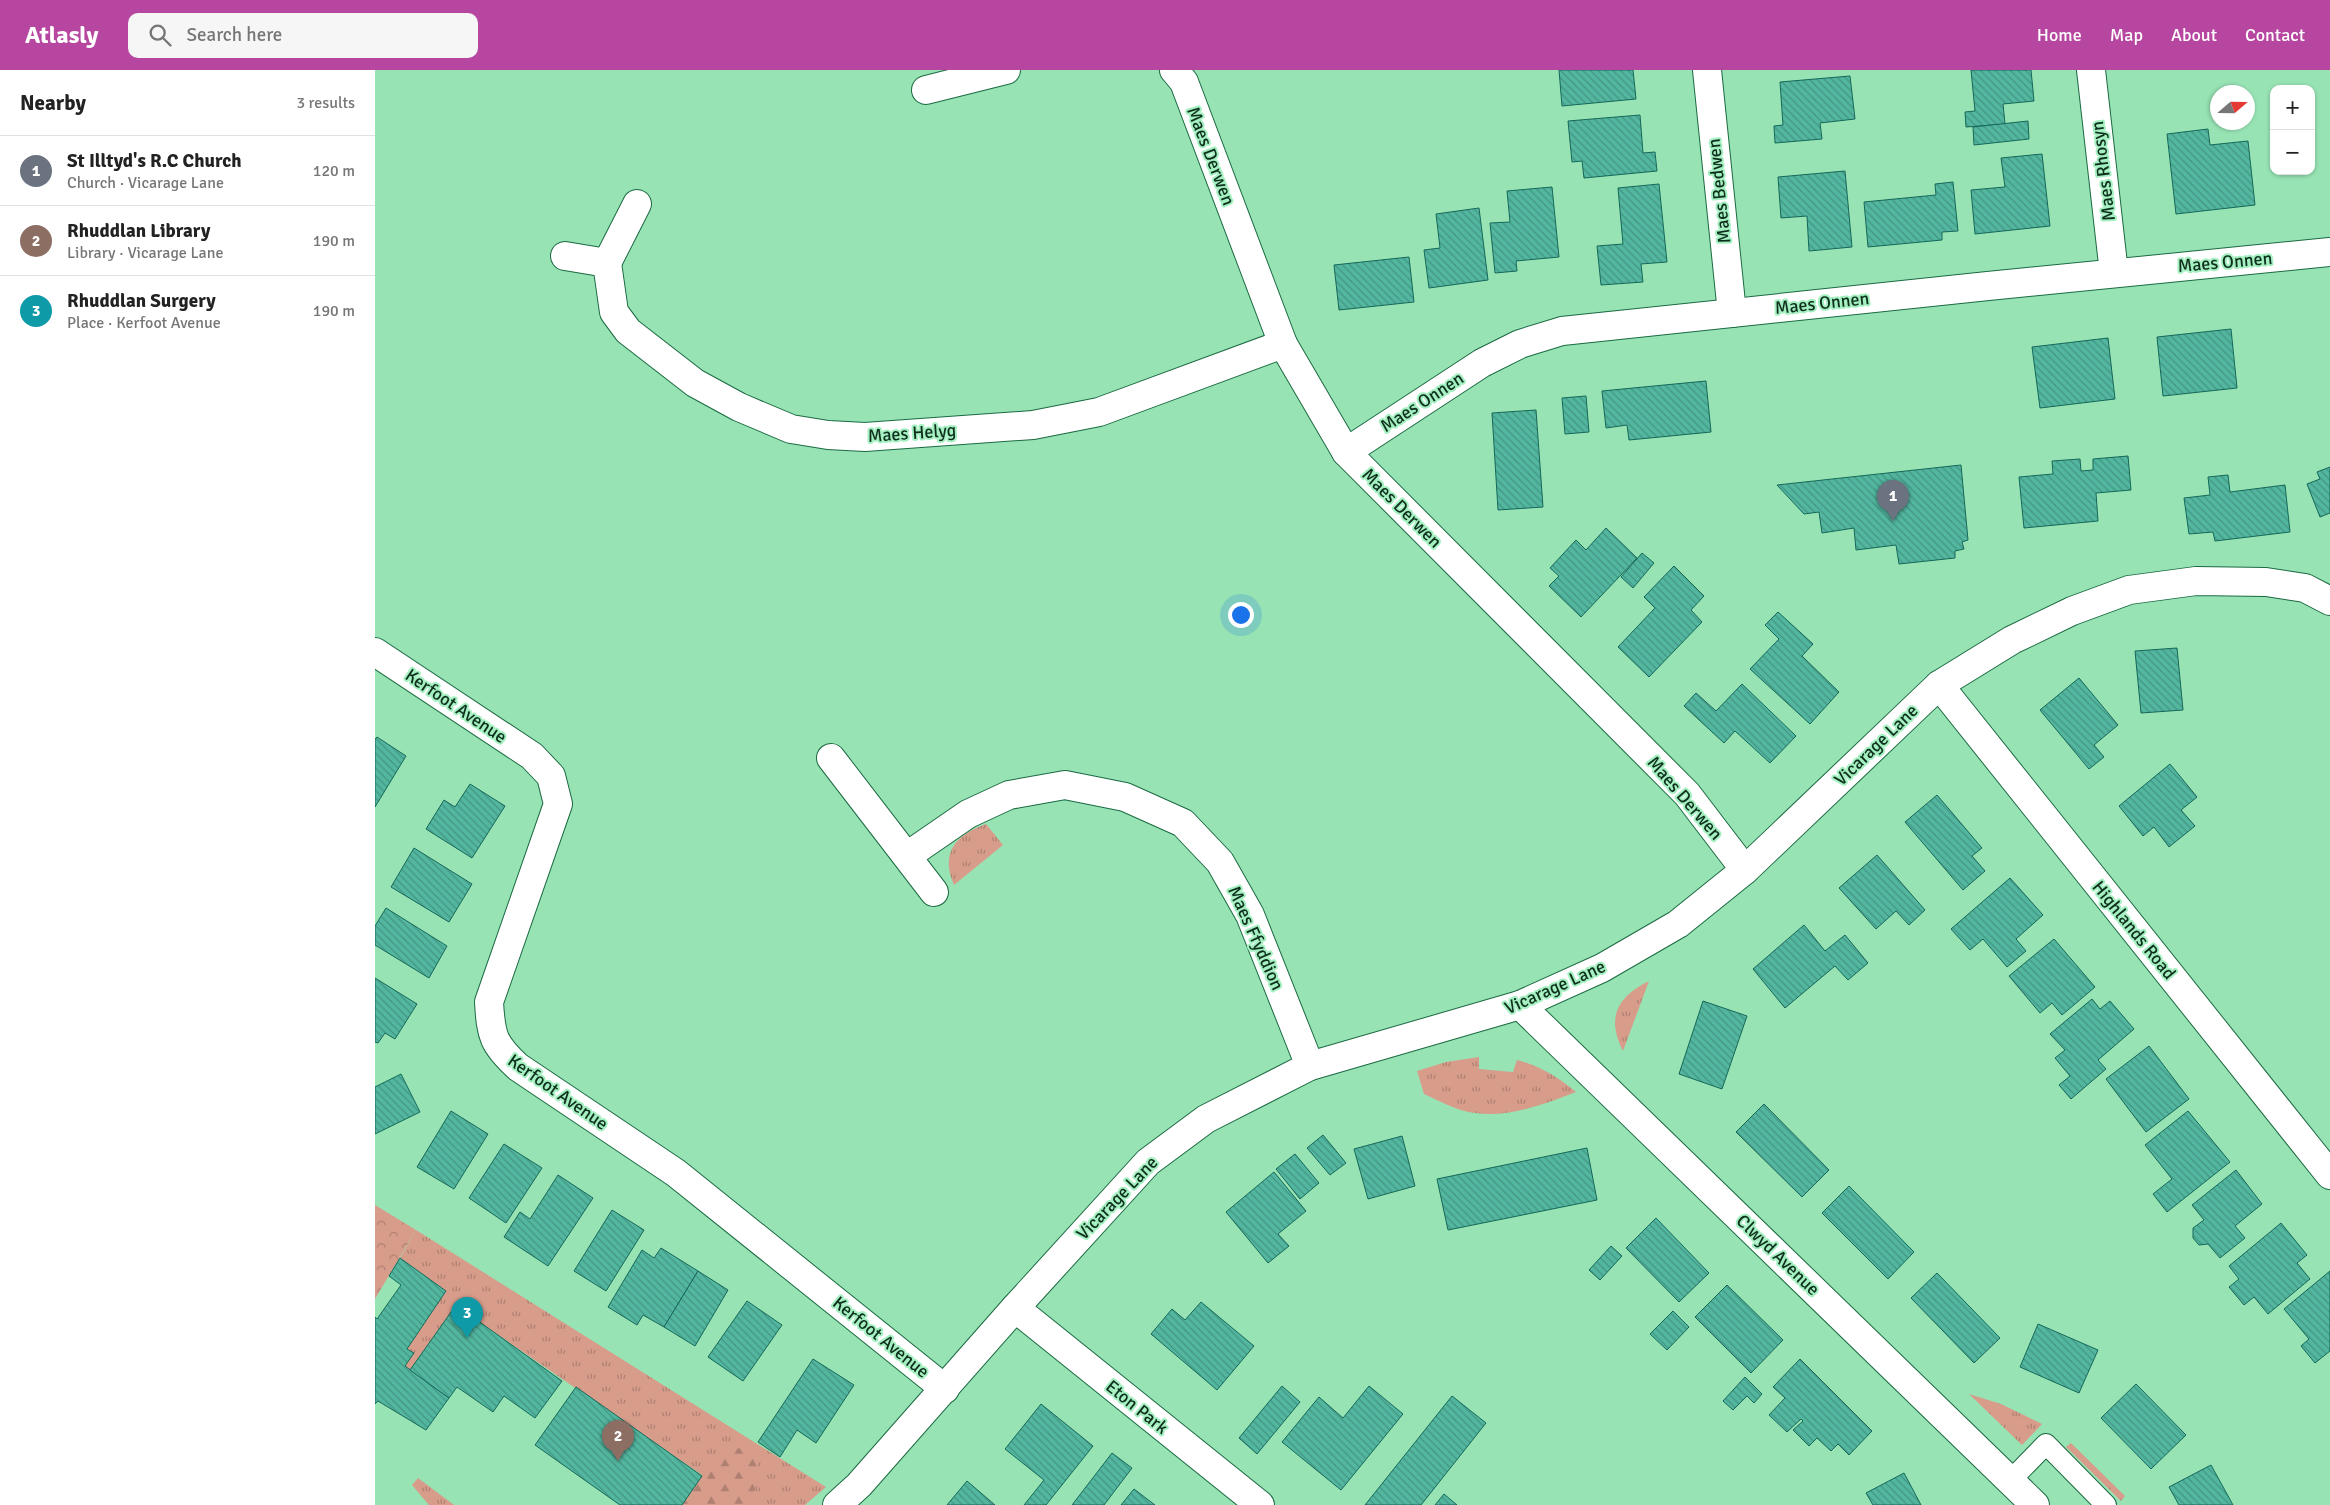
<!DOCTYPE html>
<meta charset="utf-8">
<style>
:root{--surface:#fff;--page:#f6f6f6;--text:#222;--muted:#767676;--line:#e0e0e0;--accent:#b746a1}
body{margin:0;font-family:Signika,sans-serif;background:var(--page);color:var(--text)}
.controls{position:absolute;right:15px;top:15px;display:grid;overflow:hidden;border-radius:10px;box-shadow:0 1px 4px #0004}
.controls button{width:45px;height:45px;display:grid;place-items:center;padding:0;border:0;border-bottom:1px solid var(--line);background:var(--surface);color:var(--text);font:25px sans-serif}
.compass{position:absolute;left:1835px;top:15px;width:45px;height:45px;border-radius:50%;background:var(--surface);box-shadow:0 1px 4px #0004;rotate:70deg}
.you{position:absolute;left:865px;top:544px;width:18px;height:18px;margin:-12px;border:4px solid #fff;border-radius:50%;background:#1a73e8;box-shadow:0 0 0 8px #1a73e833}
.badge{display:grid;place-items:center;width:32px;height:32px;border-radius:50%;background:var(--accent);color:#fff;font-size:16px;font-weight:700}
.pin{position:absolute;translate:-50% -41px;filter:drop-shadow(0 1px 2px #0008)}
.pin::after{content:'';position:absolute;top:26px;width:18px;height:15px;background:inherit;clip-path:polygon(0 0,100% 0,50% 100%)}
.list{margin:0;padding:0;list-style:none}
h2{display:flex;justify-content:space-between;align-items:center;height:65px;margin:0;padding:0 20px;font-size:21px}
h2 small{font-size:16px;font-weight:400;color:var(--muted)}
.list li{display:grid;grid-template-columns:32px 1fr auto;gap:15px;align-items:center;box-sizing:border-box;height:70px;padding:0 20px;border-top:1px solid var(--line)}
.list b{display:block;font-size:19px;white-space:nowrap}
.list p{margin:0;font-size:16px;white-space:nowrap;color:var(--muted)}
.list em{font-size:16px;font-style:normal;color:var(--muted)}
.icon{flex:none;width:28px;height:28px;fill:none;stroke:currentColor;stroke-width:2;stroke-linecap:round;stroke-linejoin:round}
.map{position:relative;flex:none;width:1955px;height:1435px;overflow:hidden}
header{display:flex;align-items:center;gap:30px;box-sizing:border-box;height:70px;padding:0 25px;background:var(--accent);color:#fff}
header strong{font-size:24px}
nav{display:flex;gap:28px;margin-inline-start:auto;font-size:18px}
.search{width:350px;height:45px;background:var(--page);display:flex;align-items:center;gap:12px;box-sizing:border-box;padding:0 18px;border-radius:10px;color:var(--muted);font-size:19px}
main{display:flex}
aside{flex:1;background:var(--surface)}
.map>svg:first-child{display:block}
.grass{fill:url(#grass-tufts)}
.forest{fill:url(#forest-firs)}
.park{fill:url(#park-crowns)}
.building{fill:url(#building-back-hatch);stroke:#156858}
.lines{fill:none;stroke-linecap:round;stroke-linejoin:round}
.lane-casing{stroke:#1b6a42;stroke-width:22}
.street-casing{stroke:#1b6a42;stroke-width:30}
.secondary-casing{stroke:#1b6a42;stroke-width:30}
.lane{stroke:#fff;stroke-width:20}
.street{stroke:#fff;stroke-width:28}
.secondary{stroke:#fff;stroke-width:28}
.labels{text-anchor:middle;stroke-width:4;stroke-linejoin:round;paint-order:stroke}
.street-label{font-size:18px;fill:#0f2f1d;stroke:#a4f0c1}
</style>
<header>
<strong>Atlasly</strong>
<div class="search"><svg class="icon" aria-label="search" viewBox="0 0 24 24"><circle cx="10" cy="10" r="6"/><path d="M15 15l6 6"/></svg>Search here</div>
<nav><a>Home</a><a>Map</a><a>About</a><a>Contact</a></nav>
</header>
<main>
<aside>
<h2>Nearby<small>3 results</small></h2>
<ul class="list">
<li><span class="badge" style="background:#6b7280">1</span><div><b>St Illtyd's R.C Church</b><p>Church · Vicarage Lane</p></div><em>120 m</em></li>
<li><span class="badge" style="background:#8d6e63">2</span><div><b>Rhuddlan Library</b><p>Library · Vicarage Lane</p></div><em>190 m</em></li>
<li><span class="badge" style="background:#0f9aa8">3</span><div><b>Rhuddlan Surgery</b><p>Place · Kerfoot Avenue</p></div><em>190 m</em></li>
</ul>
</aside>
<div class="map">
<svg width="1955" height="1435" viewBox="0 0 1955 1435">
<defs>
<pattern id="grass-tufts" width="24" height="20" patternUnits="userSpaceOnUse" patternTransform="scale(1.25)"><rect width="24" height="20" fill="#d89c8b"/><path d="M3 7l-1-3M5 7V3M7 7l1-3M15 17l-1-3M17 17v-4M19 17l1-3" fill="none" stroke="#ae8071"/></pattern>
<pattern id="forest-firs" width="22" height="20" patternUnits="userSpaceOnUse" patternTransform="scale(1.25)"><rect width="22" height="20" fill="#d89c8b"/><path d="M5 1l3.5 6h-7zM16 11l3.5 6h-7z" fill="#ae8071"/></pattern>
<pattern id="park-crowns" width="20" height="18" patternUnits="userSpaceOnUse" patternTransform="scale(1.25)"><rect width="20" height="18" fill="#d89c8b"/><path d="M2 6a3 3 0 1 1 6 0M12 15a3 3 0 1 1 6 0" fill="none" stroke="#ae8071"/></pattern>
<pattern id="building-back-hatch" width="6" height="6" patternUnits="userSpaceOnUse" patternTransform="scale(1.25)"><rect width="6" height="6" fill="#53b7a0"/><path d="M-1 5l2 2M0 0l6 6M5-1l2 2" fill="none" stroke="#439582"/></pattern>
</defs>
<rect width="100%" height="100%" fill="#97e3b4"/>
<g class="grass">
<path d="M611,754L628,775L579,815C565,783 580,765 611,754Z"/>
<path d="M1274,911L1248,981C1231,947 1242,927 1274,911Z"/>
<path d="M1104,987V999L1138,1002L1142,990C1165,996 1183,1007 1201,1022C1170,1034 1134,1048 1100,1043C1082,1041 1065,1031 1049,1024L1042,1001L1071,992Z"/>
<path d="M41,1160L451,1417L430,1435H307L327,1405L81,1236L35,1300L30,1296L39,1283L32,1279L71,1221L25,1188Z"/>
<path d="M1594,1324L1626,1334L1667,1354L1647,1375Z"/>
<path d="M1696,1373L1750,1426L1746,1431L1691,1377Z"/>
<path d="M43,1408L79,1435H54L37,1415Z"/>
</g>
<path class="forest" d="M369,1378L382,1391L383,1412L373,1435H307L349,1379Z"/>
<path class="park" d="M0,1135L41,1160L0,1229Z"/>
<g class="building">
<path d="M1184,0H1258L1261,29L1187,36Z"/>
<path d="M1596,0H1656L1659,31L1628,34L1630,54L1591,57L1590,42L1600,41Z"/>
<path d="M1475,6L1480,49L1445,53L1447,69L1400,73L1399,56L1408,55L1405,12Z"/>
<path d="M1265,45L1268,83L1280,82L1282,101L1209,108L1207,91L1197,92L1193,51Z"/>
<path d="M1653,51L1654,69L1599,75L1598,57Z"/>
<path d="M1833,59L1835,75L1873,71L1880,135L1801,144L1792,64Z"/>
<path d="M1667,84L1675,156L1600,164L1596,120L1630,117L1626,88Z"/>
<path d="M1470,101L1477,177L1434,181L1432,146L1406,148L1403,107Z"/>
<path d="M1578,112L1583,161L1567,162V170L1493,177L1489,132L1561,125L1560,114Z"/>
<path d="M1284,114L1292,192L1266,194L1268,212L1226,215L1222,176L1248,174L1243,118Z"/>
<path d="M1177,117L1184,187L1141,191L1142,201L1120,203L1115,153L1135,152L1132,121Z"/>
<path d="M1104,138L1113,210L1054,218L1049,180L1065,178L1061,144Z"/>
<path d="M1034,187L1039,232L964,240L959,195Z"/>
<path d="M1856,259L1862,318L1788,326L1782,267Z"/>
<path d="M1733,268L1740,329L1665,338L1657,277Z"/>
<path d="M1331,311L1336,362L1254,370L1252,355L1231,358L1227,321Z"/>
<path d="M1211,326L1214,362L1190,364L1187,328Z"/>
<path d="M1161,340L1168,437L1123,440L1117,343Z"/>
<path d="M1753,386L1756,420L1721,423L1723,451L1649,458L1644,407L1678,404L1677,391L1705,389L1706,401L1718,400V389Z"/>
<path d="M1586,395L1593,470L1587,472L1589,479L1580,481V488L1524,494L1521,475L1481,480L1479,458L1447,463L1444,442L1429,444L1402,415Z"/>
<path d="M1955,397V443L1945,447L1932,414L1945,409L1942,402Z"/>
<path d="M1853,405L1855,422L1910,415L1915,462L1840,471L1838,462L1814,464L1809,428L1835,425L1833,407Z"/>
<path d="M1231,458L1262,488L1206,547L1174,516L1184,506L1175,498L1201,470L1211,480Z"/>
<path d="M1267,483L1279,493L1258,518L1246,507Z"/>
<path d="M1299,496L1329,526L1316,540L1327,552L1274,607L1243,577L1280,538L1269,527Z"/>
<path d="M1403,542L1438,574L1427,586L1464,622L1435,654L1375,599L1404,569L1390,555Z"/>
<path d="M1802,578L1808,640L1766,643L1760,581Z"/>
<path d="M1704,608L1743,655L1719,675L1729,687L1714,699L1665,640Z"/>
<path d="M1367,614L1421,666L1395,693L1360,661L1349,673L1309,636L1321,623L1341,641Z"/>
<path d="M2,667L31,686L0,737V669Z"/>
<path d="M1795,694L1822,727L1806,740L1820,756L1794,777L1779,757L1768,766L1744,736Z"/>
<path d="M95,714L130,736L97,788L51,759L69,730L80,737Z"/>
<path d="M1562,725L1607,778L1597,786L1610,801L1588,820L1530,752Z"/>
<path d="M39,778L97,814L74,852L16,817Z"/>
<path d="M1502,785L1550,840L1534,855L1521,841L1501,859L1464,818Z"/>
<path d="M1635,808L1668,845L1641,869L1651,881L1632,897L1608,869L1595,880L1576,859Z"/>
<path d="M11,838L72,876L54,908L0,875V856Z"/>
<path d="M1429,855L1450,881L1470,865L1493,893L1473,910L1460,896L1410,938L1378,899Z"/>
<path d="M1679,869L1720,917L1687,945L1677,933L1665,943L1634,906Z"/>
<path d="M0,908L42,934L20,969L10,963L3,973L0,972Z"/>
<path d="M1717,929L1725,939L1735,931L1759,959L1723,990L1731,999L1696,1029L1684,1015L1695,1006L1680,988L1690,980L1675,964Z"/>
<path d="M1328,931L1372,946L1347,1019L1304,1004Z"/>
<path d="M1774,976L1814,1029L1771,1062L1731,1009Z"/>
<path d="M26,1004L45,1042L0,1064V1017Z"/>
<path d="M1389,1034L1454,1100L1427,1127L1361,1062Z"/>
<path d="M76,1041L113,1064L79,1119L42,1097Z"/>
<path d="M1813,1041L1855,1092L1792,1142L1778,1124L1797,1109L1770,1075Z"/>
<path d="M948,1065L971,1093L955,1105L932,1078Z"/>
<path d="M1027,1066L1040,1116L993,1129L979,1079Z"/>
<path d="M129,1074L167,1098L131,1153L94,1128Z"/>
<path d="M1212,1078L1222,1130L1073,1160L1062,1109Z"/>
<path d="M920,1084L944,1113L925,1129L901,1099Z"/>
<path d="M1861,1100L1887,1134L1860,1156L1870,1168L1845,1188L1833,1174L1824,1175L1818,1168V1158L1829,1150L1817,1135Z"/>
<path d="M899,1102L931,1141L903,1164L914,1176L893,1193L851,1142Z"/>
<path d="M183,1105L218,1128L173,1196L129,1167L145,1142L155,1149Z"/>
<path d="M1474,1116L1539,1182L1513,1209L1447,1143Z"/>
<path d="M237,1140L269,1160L231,1221L199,1201Z"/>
<path d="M1281,1148L1334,1203L1304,1232L1251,1178Z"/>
<path d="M1906,1153L1932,1185L1922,1193L1935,1209L1893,1244L1879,1227L1869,1235L1854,1217L1864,1209L1854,1196Z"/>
<path d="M1236,1176L1247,1186L1225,1210L1214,1200Z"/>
<path d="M286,1178L323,1201L289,1257L268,1245L262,1255L233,1237L267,1180L279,1188Z"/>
<path d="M25,1188L71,1221L32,1279L39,1283L30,1296L74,1328L51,1360L3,1331L0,1334V1247L2,1249L26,1215L14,1206Z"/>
<path d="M323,1201L353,1220L320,1276L289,1257Z"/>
<path d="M1955,1201V1281L1940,1293L1926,1276L1934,1269L1909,1239Z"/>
<path d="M1562,1203L1625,1268L1599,1293L1536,1228Z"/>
<path d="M1352,1215L1408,1270L1376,1303L1320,1247Z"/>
<path d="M372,1231L407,1255L368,1311L333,1287Z"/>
<path d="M826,1232L879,1276L842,1320L776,1264L797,1239L810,1250Z"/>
<path d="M81,1235L187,1311L160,1348L129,1326L118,1342L82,1317L74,1328L35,1300Z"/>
<path d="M1298,1241L1314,1257L1292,1280L1275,1264Z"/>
<path d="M1663,1254L1723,1280L1704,1323L1645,1297Z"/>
<path d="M438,1289L479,1315L441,1373L422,1360L405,1387L383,1372Z"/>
<path d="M1425,1289L1497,1361L1474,1385L1463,1374L1456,1381L1442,1368L1434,1376L1418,1360L1428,1351L1426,1349L1412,1362L1394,1345L1410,1328L1398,1317Z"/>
<path d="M1370,1307L1387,1324L1379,1333L1372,1326L1358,1340L1348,1331Z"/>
<path d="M1761,1314L1811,1365L1776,1399L1726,1348Z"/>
<path d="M907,1316L925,1332L882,1384L864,1368Z"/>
<path d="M994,1316L1028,1344L966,1420L907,1372L944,1327L968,1348Z"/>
<path d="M201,1317L327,1406L307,1435H245L160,1375Z"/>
<path d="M1077,1326L1111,1353L1046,1435H990Z"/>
<path d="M666,1334L718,1376L671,1435H649L669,1410L630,1379Z"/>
<path d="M737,1383L757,1398L729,1435H697Z"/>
<path d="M1836,1395L1858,1435H1804L1794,1417Z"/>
<path d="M1529,1403L1546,1435H1498L1491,1423Z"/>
<path d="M592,1411L620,1435H572Z"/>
<path d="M759,1419L780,1435H746Z"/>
<path d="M1069,1424L1082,1435H1060Z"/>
</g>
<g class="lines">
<defs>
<path id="lane" d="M1636,1410L1671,1374L1731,1435"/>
<g id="street">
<path d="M799,0L809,12L908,274L971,382L1312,724L1370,800"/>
<path d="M1332,0L1357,243"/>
<path d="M1716,0L1739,203"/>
<path d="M551,20L631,0"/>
<path d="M190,186L232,193L262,134"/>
<path d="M232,193L239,242L253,261L320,313L364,337L416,359L453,365L490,367L658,355L724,342L908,274"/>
<path d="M971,382L1107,293L1145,274L1187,261L1613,216L1955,182"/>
<path d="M0,582L157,686L176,706L183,734L114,932C116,966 118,974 143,997L301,1103L570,1319"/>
<path d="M1564,615L1955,1105"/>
<path d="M456,688L559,822"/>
<path d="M532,786L593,744L634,725L690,715L750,727L808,753L845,792L875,845L935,996"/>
<path d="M1145,935L1660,1435"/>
<path d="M640,1238L885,1435"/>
</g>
<path id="secondary" d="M462,1435L484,1415L640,1238L773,1092L831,1049L935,996L1145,935L1227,898L1303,854L1370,800L1564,615L1637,570L1697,541L1754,520L1821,511L1891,512L1930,518L1955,531"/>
</defs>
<use href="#lane" class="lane-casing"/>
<use href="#street" class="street-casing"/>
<use href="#secondary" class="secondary-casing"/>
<use href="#lane" class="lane"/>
<use href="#street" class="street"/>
<use href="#secondary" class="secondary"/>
</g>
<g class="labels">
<g class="street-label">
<text transform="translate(836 86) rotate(69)" y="6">Maes Derwen</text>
<text transform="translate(1728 101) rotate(-97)" y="6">Maes Rhosyn</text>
<text transform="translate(1344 121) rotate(-96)" y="6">Maes Bedwen</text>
<text transform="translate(1850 192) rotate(-5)" y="6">Maes Onnen</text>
<text transform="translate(1447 233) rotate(-6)" y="6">Maes Onnen</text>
<text transform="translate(1047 332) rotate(-33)" y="6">Maes Onnen</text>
<text transform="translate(537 363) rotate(-4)" y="6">Maes Helyg</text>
<text transform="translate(1027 438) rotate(45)" y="6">Maes Derwen</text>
<text transform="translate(81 636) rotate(34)" y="6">Kerfoot Avenue</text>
<text transform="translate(1501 675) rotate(-44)" y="6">Vicarage Lane</text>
<text transform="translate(1310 728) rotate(49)" y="6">Maes Derwen</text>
<text transform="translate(1759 860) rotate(51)" y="6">Highlands Road</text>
<text transform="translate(881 868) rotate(66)" y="6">Maes Ffyddion</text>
<text transform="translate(1180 917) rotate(-24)" y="6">Vicarage Lane</text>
<text transform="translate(183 1022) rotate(35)" y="6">Kerfoot Avenue</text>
<text transform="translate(742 1128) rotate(-46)" y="6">Vicarage Lane</text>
<text transform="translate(1403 1185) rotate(44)" y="6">Clwyd Avenue</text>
<text transform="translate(506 1267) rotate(39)" y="6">Kerfoot Avenue</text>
<text transform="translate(762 1337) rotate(39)" y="6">Eton Park</text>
</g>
</g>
</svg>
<div class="controls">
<button>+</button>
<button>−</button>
</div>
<svg class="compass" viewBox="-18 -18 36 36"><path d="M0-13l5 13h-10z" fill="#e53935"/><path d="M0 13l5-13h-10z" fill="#767676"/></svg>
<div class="you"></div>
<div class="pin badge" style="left:1518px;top:451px;background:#6b7280">1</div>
<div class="pin badge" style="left:243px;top:1391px;background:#8d6e63">2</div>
<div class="pin badge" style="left:92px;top:1268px;background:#0f9aa8">3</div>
</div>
</main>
